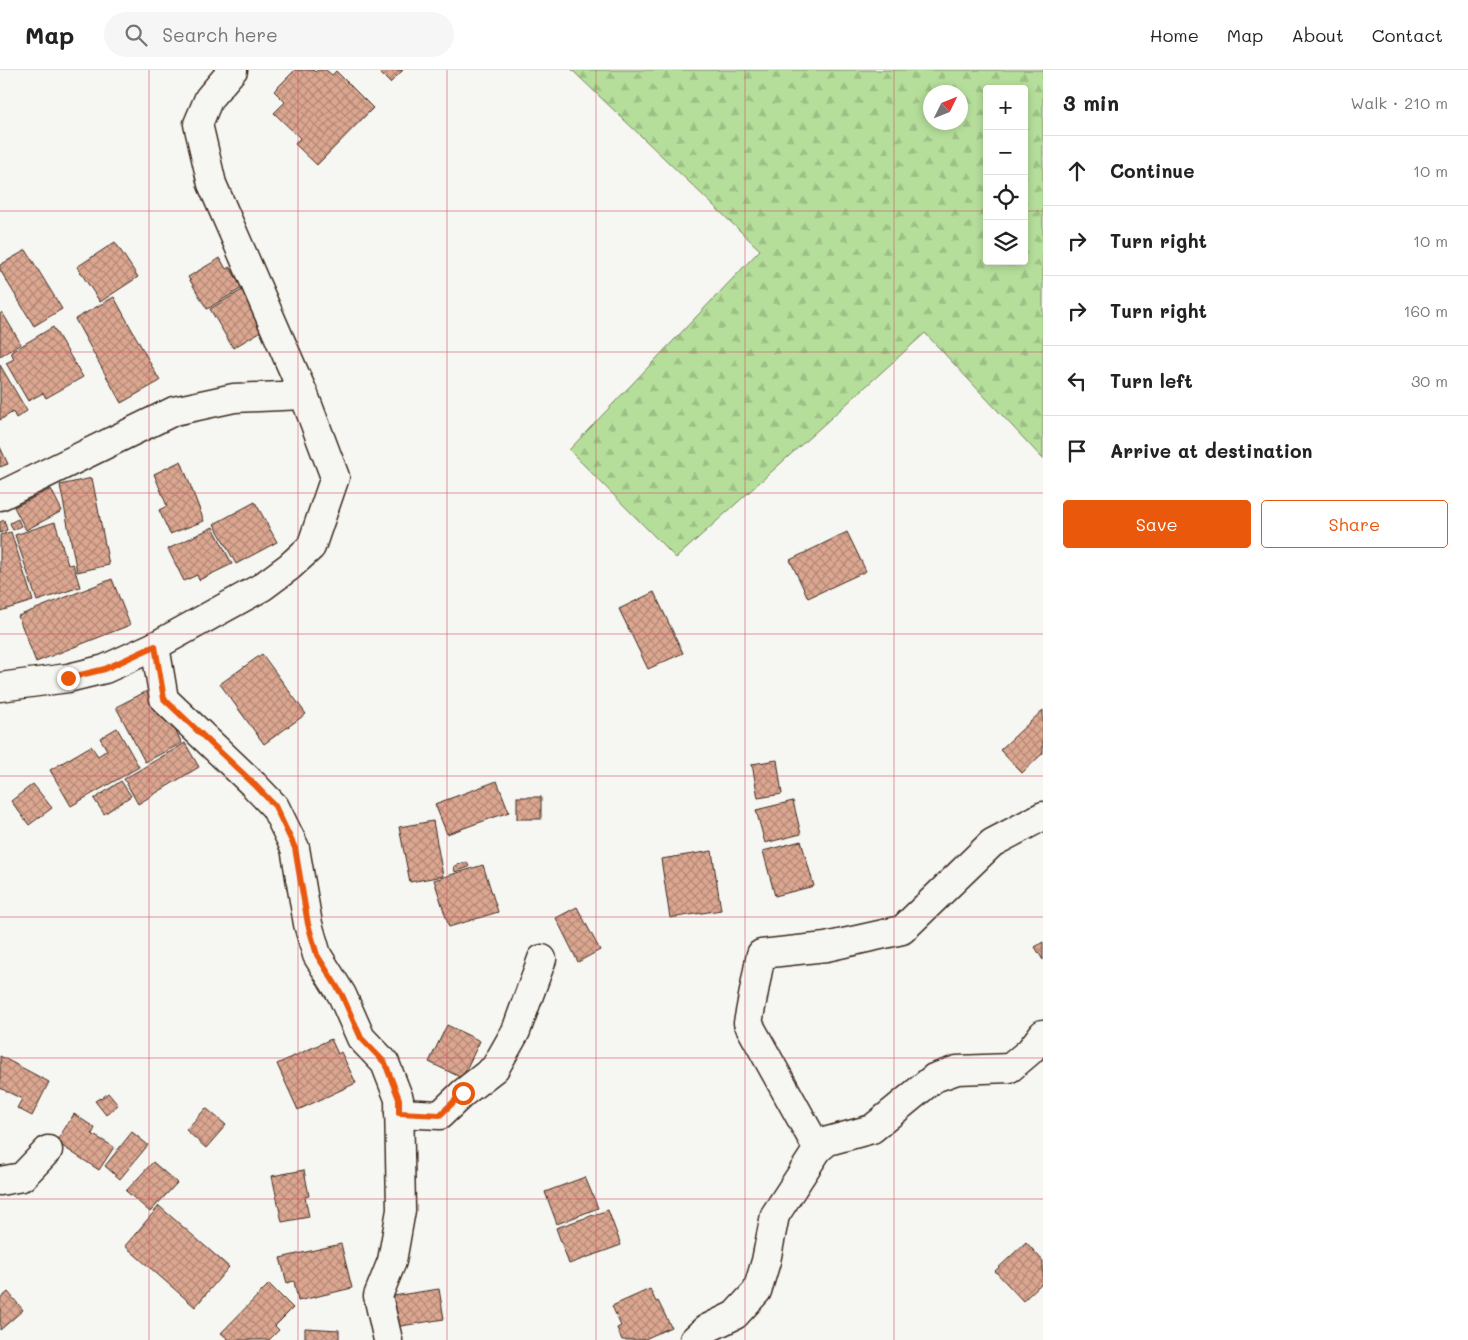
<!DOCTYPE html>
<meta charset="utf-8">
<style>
:root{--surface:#fff;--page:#f6f6f6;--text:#222;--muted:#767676;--line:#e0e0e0;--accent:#ea580c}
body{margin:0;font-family:Mali,sans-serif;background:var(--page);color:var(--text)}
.controls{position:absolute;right:15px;top:15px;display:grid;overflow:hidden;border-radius:5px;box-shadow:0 2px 8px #0003}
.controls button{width:45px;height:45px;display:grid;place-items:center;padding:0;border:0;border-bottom:1px solid var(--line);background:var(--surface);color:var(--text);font:25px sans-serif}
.compass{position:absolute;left:923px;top:15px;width:45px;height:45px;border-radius:50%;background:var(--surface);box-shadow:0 2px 8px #0003;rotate:47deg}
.stop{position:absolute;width:15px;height:15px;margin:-11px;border:4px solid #ea580c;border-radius:50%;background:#fff}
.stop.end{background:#ea580c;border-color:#fff;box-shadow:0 1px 5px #0008}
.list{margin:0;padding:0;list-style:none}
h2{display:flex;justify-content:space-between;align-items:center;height:65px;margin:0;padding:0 20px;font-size:21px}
h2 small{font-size:16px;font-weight:400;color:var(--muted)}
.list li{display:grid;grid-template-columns:32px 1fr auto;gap:15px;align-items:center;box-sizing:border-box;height:70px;padding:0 20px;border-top:1px solid var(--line)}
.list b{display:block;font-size:19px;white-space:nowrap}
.list em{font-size:16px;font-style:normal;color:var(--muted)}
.actions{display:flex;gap:10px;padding:15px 20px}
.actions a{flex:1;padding:11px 0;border:1px solid var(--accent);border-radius:5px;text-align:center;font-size:18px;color:var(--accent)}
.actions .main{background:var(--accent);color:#fff}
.icon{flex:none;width:28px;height:28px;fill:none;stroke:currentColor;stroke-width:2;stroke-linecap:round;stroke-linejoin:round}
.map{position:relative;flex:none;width:1043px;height:1270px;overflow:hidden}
header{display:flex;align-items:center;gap:30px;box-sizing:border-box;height:70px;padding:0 25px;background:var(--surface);border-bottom:1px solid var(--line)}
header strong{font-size:24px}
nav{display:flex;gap:28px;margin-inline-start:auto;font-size:18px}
.search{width:350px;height:45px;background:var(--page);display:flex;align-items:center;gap:12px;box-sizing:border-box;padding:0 18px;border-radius:28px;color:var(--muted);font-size:19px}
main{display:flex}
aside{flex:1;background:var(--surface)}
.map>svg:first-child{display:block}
.forest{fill:url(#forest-firs);stroke:#78845c;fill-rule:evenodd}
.building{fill:url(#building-cross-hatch);stroke:#3b2a1e}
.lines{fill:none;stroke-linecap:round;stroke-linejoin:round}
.minor-casing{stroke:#3b2a1e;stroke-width:31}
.minor{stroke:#f6f6f2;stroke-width:28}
.route{stroke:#ea580c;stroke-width:6}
.grid{fill:none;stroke:#d1495b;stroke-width:1;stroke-opacity:0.55}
</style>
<header>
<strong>Map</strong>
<div class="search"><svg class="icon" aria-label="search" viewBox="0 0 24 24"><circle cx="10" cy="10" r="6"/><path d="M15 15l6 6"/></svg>Search here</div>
<nav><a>Home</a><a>Map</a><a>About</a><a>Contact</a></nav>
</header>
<main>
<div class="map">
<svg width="1043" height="1270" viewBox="0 0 1043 1270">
<defs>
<pattern id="forest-firs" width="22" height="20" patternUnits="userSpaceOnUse" patternTransform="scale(1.25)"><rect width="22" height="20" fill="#b5de9b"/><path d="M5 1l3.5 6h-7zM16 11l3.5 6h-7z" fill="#9dbf85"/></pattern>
<pattern id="building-cross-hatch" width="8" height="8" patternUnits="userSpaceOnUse" patternTransform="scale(1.25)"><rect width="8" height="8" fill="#dca791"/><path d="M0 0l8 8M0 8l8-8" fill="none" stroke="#b48876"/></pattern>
</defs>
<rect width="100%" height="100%" fill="#f6f6f2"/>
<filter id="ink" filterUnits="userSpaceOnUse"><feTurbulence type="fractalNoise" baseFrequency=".02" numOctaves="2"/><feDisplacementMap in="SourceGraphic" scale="10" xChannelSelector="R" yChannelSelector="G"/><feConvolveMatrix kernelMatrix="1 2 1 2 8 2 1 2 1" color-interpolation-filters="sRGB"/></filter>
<g filter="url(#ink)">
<path class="forest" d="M572,0H1043V389L925,263L676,488L569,380L760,180ZM987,19H1024V191H987ZM931,22H961V52H931Z"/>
<g class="building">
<path d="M295,0H313L315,2L318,0H326L332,5L336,1L373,38L317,95L295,74L300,68L274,43L285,32L274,21Z"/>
<path d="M377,0H403L390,13Z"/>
<path d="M115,172L138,207L100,232L77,197Z"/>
<path d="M26,180L62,239L34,256L0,200V195Z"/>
<path d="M220,188L226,199L230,197L242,218L207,239L188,207Z"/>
<path d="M242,220L265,259L233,278L210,239Z"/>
<path d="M114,227L160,311L121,333L75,249Z"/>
<path d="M2,242L21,274L0,286V244Z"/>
<path d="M53,257L83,307L46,328L43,323L28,331L6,293L14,289L11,282Z"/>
<path d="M0,295L27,341L16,348L13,342L0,350Z"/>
<path d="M0,377L8,394L0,397Z"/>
<path d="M181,391L204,451L170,464L159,440L167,436L154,404Z"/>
<path d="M92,408L109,495L77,502L60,415Z"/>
<path d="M51,419L62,441L26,460L14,437Z"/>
<path d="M255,432L277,472L236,494L214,454Z"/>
<path d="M18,449L21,456L13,460L10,453Z"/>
<path d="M4,450L7,460L0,463V452Z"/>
<path d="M55,452L68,495L73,494L80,517L37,531L15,465Z"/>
<path d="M213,457L232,494L199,510L197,505L184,511L168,479Z"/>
<path d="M11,462L33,531L0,541V465Z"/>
<path d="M847,462L866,501L808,528L790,490Z"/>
<path d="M112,509L130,555L36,592L18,546Z"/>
<path d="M654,522L683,583L648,599L619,539Z"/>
<path d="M262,584L306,644L264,674L220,614Z"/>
<path d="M153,618L182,673L145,692L116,637Z"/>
<path d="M1043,640V683L1022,703L1000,680Z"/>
<path d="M117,658L139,697L71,736L50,700L91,676L98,686L107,680L100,668Z"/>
<path d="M185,673L199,697L138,734L124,709Z"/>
<path d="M777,690L782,724L758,728L752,694Z"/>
<path d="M121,711L131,726L104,744L94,729Z"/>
<path d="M497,711L509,742L447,764L435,734Z"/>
<path d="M33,714L52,738L29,755L11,731Z"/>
<rect x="517" y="727" width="24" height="22"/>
<path d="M793,731L801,764L765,773L756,740Z"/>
<path d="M433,751L443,806L410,812L399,757Z"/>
<path d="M801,771L814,816L775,826L763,781Z"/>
<path d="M712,781L721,840L670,848L661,789Z"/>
<path d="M467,792L469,797L455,802L454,796Z"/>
<path d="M483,795L498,842L449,857L434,810Z"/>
<path d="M577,837L600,880L578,892L556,848Z"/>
<path d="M1043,872V890L1035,877Z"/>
<path d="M447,955L480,971L462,1008L429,992Z"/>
<path d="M331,969L338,984L341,982L356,1013L298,1040L277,994Z"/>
<path d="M0,986L49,1012L32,1046L17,1038L22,1029L0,1018Z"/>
<path d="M108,1023L118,1035L106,1045L95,1031L100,1028L101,1029Z"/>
<path d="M206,1038L226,1055L206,1078L186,1060Z"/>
<path d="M74,1044L95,1058L92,1064L114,1077L99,1100L56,1072Z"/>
<path d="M132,1062L148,1075L120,1109L105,1096Z"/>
<path d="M153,1092L177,1113L150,1142L126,1121Z"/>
<path d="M304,1100L309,1126L305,1127L309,1147L282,1152L272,1106Z"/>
<path d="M585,1107L598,1138L557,1154L545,1122Z"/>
<path d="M159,1136L229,1197L195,1237L125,1176Z"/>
<path d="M608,1140L621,1175L569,1194L556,1158Z"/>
<path d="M1026,1172L1043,1191V1212L1023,1231L995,1201Z"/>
<path d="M341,1174L352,1218L298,1231L294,1211L287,1213L280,1188Z"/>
<path d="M269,1214L293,1238L275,1256L279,1260L269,1270H227L228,1269L221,1263Z"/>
<path d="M439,1219L444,1249L395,1257L392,1237L395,1236L393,1226Z"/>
<path d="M650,1219L656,1232L658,1231L671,1257L643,1270H622L617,1258L621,1256L612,1236Z"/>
<path d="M8,1222L23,1240L0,1260V1229Z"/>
<path d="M305,1258L339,1260V1270H305Z"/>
</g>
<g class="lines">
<defs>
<g id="minor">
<path d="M0,426L174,341L234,328L304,325"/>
<path d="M155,576L262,517L289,497L311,477L335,407L304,325L212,114L198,54L209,28L233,0"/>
<path d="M0,617L68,608L105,599L155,576L164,629L253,714L275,737L295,778L308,854L317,885L342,925L361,968L385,993L399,1029L401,1140L392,1191L378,1226L388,1270"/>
<path d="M399,1043L440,1045L463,1023L495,998L516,961L542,889"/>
<path d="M818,1079L748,953L761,884L826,877L902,860L992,773L1043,746"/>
<path d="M0,1111L22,1107L48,1080"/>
<path d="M694,1270L706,1259L735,1245L757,1221L766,1191L775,1145L818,1079L828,1071L872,1059L934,1008L957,1000L1010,998L1030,981L1043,964"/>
</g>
</defs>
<use href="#minor" class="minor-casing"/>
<use href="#minor" class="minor"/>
</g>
</g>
<g class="lines" filter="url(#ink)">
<path class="route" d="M68,608L105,599L155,576L164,629L254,714L275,736L295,778L308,854L317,885L342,925L361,968L385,993L399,1029V1043L440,1045L463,1023"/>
</g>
<path class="grid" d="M149,0V1270M298,0V1270M447,0V1270M596,0V1270M745,0V1270M894,0V1270M0,141H987M1024,141H1043M0,282H1043M0,423H1043M0,564H1043M0,706H1043M0,847H1043M0,988H1043M0,1129H1043"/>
</svg>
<div class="controls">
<button>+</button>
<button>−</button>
<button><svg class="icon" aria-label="locate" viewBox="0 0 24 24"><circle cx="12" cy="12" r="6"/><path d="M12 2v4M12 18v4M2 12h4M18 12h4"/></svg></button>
<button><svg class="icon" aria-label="layers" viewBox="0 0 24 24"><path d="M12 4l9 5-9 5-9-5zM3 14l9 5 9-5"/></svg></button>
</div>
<svg class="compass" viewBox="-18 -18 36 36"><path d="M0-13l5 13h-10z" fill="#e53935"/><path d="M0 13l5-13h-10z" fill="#767676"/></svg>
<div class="stop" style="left:463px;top:1023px"></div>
<div class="stop end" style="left:68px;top:608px"></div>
</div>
<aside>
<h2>3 min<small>Walk · 210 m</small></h2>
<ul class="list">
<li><svg class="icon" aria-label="ahead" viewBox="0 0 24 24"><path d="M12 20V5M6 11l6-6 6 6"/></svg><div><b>Continue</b></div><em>10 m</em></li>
<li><svg class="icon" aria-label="right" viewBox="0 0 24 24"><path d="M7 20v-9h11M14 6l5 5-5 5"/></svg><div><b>Turn right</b></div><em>10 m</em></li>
<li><svg class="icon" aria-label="right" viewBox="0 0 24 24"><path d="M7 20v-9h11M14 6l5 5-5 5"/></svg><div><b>Turn right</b></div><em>160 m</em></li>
<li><svg class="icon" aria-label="left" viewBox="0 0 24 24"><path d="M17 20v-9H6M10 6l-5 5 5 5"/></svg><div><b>Turn left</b></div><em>30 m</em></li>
<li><svg class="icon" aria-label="arrive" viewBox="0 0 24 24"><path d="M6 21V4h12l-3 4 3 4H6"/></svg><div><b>Arrive at destination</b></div></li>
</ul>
<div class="actions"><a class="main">Save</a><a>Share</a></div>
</aside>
</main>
